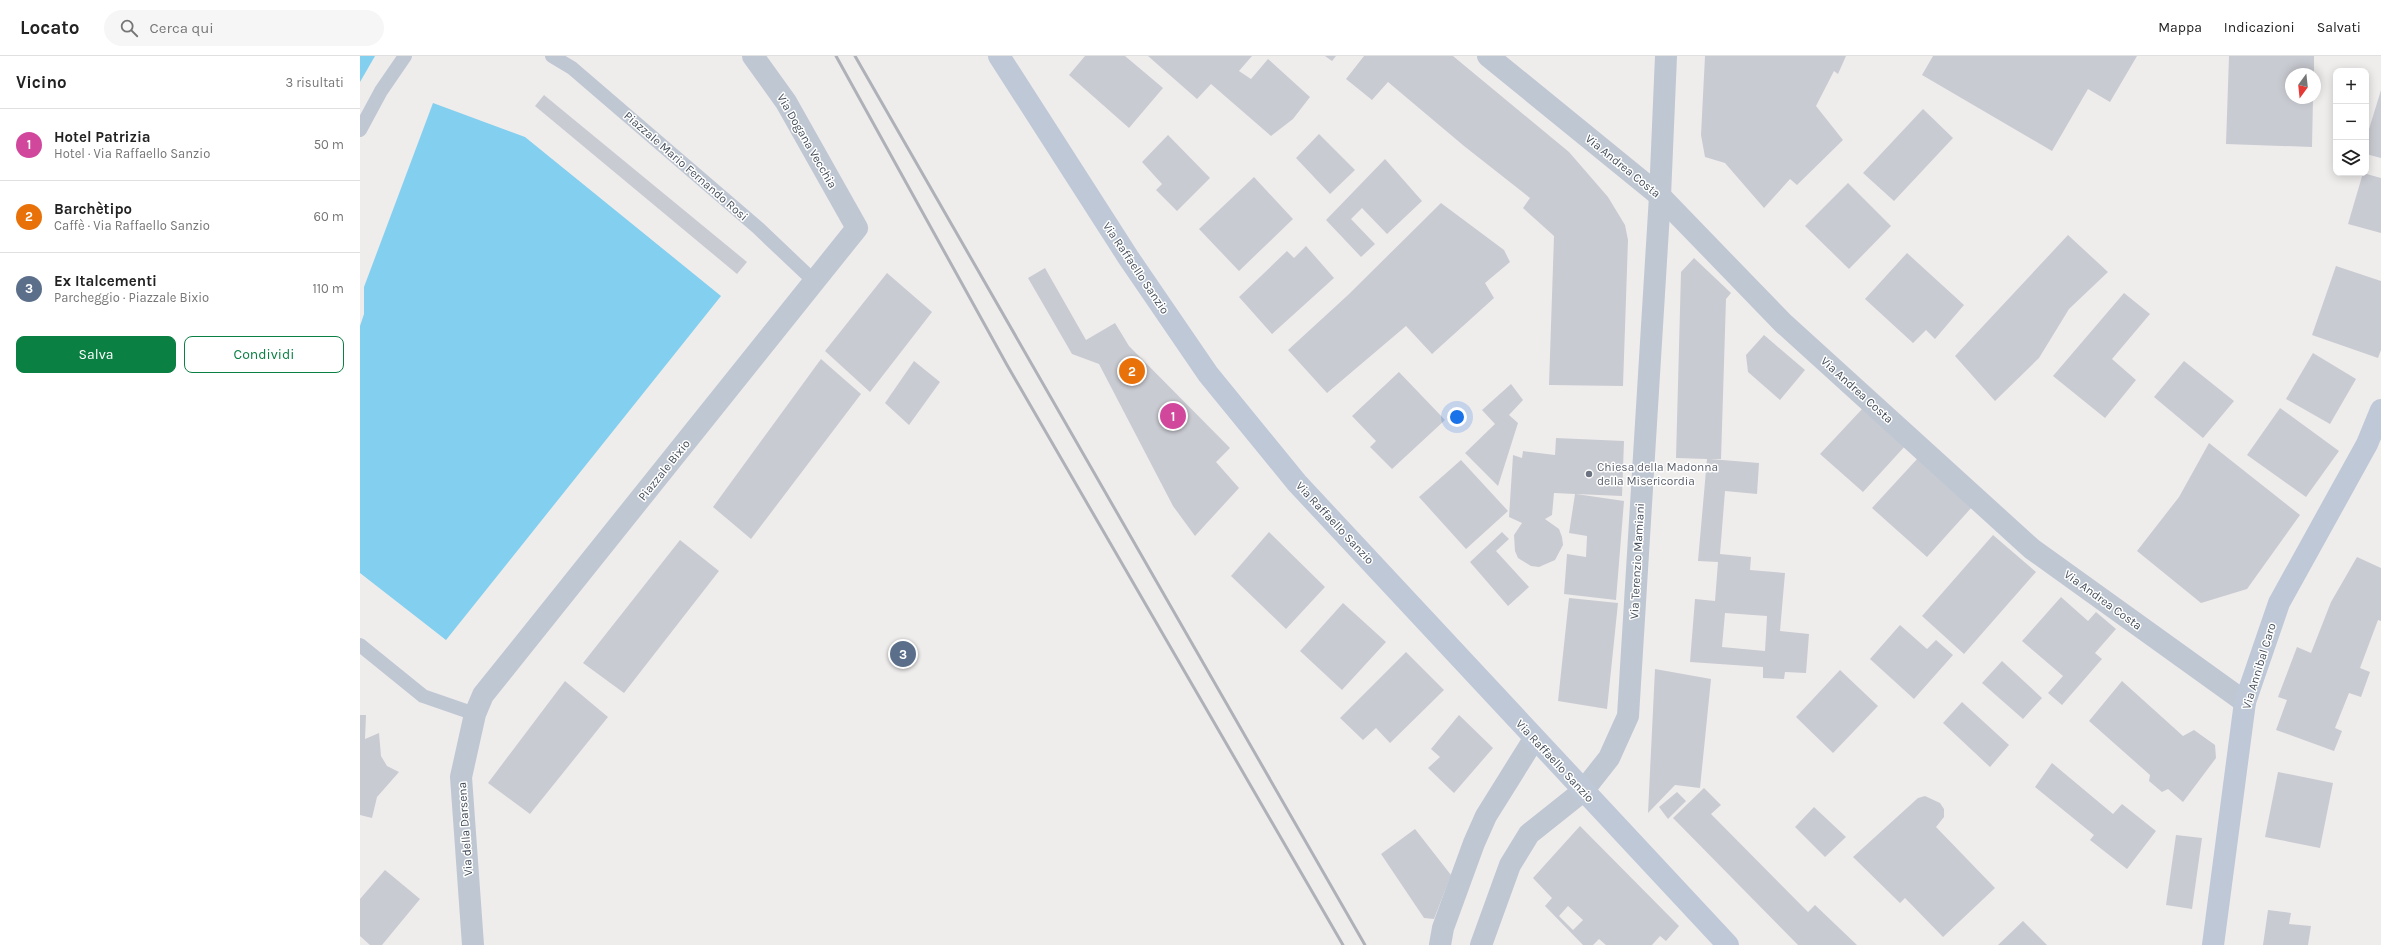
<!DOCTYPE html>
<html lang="it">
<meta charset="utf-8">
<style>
:root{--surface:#fff;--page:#f6f6f6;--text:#222;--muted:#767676;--line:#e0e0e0;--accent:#0b8043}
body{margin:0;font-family:Karla,sans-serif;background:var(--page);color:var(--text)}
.controls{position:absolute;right:12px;top:12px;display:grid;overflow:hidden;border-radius:8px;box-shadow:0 2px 10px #0003}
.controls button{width:36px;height:36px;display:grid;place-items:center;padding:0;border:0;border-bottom:1px solid var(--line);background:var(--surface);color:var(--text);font:20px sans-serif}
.compass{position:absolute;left:1925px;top:12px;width:36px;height:36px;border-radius:50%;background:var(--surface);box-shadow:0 2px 10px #0003;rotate:195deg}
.you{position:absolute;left:1097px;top:361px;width:14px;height:14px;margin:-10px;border:3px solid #fff;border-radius:50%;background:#1a73e8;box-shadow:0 0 0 6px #1a73e833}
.badge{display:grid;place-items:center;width:26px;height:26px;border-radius:50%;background:var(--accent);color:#fff;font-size:13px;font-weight:700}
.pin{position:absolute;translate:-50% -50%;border:2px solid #fff;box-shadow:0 1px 4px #0006}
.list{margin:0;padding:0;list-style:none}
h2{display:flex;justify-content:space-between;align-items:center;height:52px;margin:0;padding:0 16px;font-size:17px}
h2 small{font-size:13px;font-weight:400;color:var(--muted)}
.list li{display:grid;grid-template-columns:26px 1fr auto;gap:12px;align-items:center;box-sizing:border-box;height:72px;padding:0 16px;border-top:1px solid var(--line)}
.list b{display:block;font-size:15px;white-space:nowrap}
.list p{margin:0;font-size:13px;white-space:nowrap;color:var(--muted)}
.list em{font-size:13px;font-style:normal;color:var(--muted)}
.actions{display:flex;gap:8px;padding:12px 16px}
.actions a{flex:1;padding:9px 0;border:1px solid var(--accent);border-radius:8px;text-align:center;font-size:14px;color:var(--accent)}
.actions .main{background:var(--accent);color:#fff}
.icon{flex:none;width:22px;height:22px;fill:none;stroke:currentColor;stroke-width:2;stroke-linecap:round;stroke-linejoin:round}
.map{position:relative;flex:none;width:2021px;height:889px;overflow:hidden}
header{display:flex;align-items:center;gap:24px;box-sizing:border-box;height:56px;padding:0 20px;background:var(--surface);border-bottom:1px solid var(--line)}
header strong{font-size:19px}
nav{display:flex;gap:22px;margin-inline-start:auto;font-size:14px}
.search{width:280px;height:36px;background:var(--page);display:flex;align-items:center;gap:10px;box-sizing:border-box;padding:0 14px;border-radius:22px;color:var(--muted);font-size:15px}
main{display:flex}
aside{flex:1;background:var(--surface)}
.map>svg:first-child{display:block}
.water{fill:#83cfef}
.building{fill:#c9cbd2;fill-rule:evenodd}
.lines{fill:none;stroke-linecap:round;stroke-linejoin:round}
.lane{stroke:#bfc7d3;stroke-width:14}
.street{stroke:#bfc7d3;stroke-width:22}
.secondary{stroke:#bec8d7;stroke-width:22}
.rail{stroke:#aeb1b7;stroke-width:3}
.worship-dot{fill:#6b7280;stroke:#fff;stroke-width:1.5}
.labels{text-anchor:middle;stroke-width:3;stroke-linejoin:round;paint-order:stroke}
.street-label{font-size:12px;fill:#444e5a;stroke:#fff}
.worship-label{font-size:12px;fill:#5b616d;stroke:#fff;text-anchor:start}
</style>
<header>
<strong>Locato</strong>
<div class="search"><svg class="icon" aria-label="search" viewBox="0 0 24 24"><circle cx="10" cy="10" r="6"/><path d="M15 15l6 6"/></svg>Cerca qui</div>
<nav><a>Mappa</a><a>Indicazioni</a><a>Salvati</a></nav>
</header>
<main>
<aside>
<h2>Vicino<small>3 risultati</small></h2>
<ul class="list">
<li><span class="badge" style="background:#d1479c">1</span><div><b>Hotel Patrizia</b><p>Hotel · Via Raffaello Sanzio</p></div><em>50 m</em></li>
<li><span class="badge" style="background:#e8710a">2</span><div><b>Barchètipo</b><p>Caffè · Via Raffaello Sanzio</p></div><em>60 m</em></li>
<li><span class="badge" style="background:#5c6f8a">3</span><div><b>Ex Italcementi</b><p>Parcheggio · Piazzale Bixio</p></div><em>110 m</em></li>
</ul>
<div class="actions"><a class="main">Salva</a><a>Condividi</a></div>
</aside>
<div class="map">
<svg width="2021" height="889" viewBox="0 0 2021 889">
<rect width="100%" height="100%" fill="#efecec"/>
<g class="water">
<path d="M0,0H15L0,26Z"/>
<path d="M73,47L165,81L361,240L86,584L0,517V270L4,258V231Z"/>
</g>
<g class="building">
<path d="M725,0H765L803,32L769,72L709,19Z"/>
<path d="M788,0H892L879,15L891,23L908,3L950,41L933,63L911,80L851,28L837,43Z"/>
<path d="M965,0H976L972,5Z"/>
<path d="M1004,0H1093L1209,96L1248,141L1265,169L1268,184L1263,330L1189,329L1194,180L1163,152L1170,142L1104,90L1028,26L1012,44L986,23Z"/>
<path d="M1345,0H1486L1478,18L1474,15L1456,50L1483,84L1437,129L1430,123L1404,152L1365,107L1345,101L1341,79Z"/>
<path d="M1573,0H1777L1750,46L1728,33L1692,95L1562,19Z"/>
<path d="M1869,0H1954V18H1931V42H1953L1952,91L1866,88Z"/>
<path d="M2021,34V102L2006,98V83Z"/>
<path d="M184,39L387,206L377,218L175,50Z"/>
<path d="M1563,53L1593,82L1534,145L1503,117Z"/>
<path d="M959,78L995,114L970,138L936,102Z"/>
<path d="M808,79L850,122L817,155L796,134L802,128L782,106Z"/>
<path d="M1025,103L1062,145L1027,178L1002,152L991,163L1015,188L1001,201L966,164Z"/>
<path d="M2003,117L2021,122V177L1988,168Z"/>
<path d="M894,121L933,163L879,215L839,173Z"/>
<path d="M1488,127L1531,170L1489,213L1445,170Z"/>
<path d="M1081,147L1144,194L1150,206L1125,227L1134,242L1072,298L1046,270L967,337L928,294L988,239Z"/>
<path d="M1708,179L1748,216L1709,253L1679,302L1635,345L1595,300Z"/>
<path d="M946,190L974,222L912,278L879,241L927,195L934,202Z"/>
<path d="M1547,197L1604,249L1575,283L1566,274L1553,287L1505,243Z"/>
<path d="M1334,202L1371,237L1366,243L1361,403H1350L1399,407L1397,438L1365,435L1360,498L1391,501L1390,514L1425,517L1420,575L1449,578L1446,617L1425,616L1424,623L1403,622V611L1330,606L1335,543L1355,545L1358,506L1338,505L1347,403L1316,402L1321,216ZM1365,557L1407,560L1405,595L1362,591Z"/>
<path d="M1976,210L2021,225V294L2018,302L1952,279Z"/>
<path d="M685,212L726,284L755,267L769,290L870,392L856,406L879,432L835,480L813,450L739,308L712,298L668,222Z"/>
<path d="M527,217L572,256L510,336L465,295Z"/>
<path d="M1764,237L1790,258L1752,303L1776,324L1745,362L1693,320Z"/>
<path d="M1404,279L1445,314L1420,344L1388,316L1386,299Z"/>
<path d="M1953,297L1996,323L1970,368L1926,343Z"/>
<path d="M461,303L501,338L391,483L353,451Z"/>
<path d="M554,305L580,326L549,369L525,347Z"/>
<path d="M1824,305L1874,345L1843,382L1794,341Z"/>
<path d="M1039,316L1085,364L1032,413L1010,391L1016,385L992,360Z"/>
<path d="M1151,328L1163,344L1149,359L1158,367L1138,430L1105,397L1135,368L1122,354Z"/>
<path d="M1504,351L1546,389L1503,436L1460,398Z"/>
<path d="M1920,352L1979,395L1946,441L1887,399Z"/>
<path d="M1196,382L1264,385L1262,440L1216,438L1264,445L1256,544L1204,538L1207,498L1226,501L1227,480L1209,477L1215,438L1194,437L1192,459L1185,463L1199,473L1202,481L1203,489L1195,504L1179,511L1171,510L1158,502L1155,495L1154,479L1162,467L1149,461L1153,399L1162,402L1163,395L1195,399Z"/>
<path d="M1849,387L1940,459L1887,533L1841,547L1777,495L1819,441Z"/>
<path d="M1558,402L1612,451L1567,501L1512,452Z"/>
<path d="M1101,404L1148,455L1106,493L1059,441Z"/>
<path d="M909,476L965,531L926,573L871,520Z"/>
<path d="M1142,476L1149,483L1136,495L1169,531L1148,550L1110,506Z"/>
<path d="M1633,479L1676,516L1604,598L1562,560Z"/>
<path d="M320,484L359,515L264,637L223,607Z"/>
<path d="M1997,501L2021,512V565L2018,564L2000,612L2010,616L2001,641L1989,637L1975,672L1982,675L1974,695L1916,674L1927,644L1918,641L1937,591L1951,597L1971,546Z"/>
<path d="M1701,541L1728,565L1736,556L1756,573L1735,597L1742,603L1702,649L1688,637L1703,620L1662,585Z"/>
<path d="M1209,542L1258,547L1247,653L1198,645Z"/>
<path d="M983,547L1026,586L982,634L940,595Z"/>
<path d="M1540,569L1567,593L1576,584L1593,599L1554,643L1510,603Z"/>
<path d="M1046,596L1084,634L1030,687L1016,672L1003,684L980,662Z"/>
<path d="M1642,605L1682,642L1663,663L1622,627Z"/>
<path d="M1295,613L1351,623L1340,732L1315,729L1288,757Z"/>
<path d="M1480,614L1518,650L1473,697L1436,661Z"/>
<path d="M205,625L248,661L170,758L128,727Z"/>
<path d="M1762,625L1823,680L1834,674L1855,689L1856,702L1823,746L1808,733L1802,736L1789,725L1790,719L1729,665Z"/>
<path d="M1602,646L1649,689L1630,711L1583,667Z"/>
<path d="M0,659H6L5,683L19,677L21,700L27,710L39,716L17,741L12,762L0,759Z"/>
<path d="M1099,659L1133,692L1094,737L1068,712L1080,701L1071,693Z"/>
<path d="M1692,707L1753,758L1762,748L1796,775L1767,813L1730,784L1734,779L1675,731Z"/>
<path d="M1918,716L1973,727L1960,792L1905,781Z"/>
<path d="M1344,732L1361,749L1351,758L1448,856L1455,849L1497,889H1438L1313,762Z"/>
<path d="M1317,736L1326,745L1308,763L1299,751Z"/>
<path d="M1565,740L1580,747L1584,753V761L1576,771L1635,832L1583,881L1545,842L1540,847L1493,801L1558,742Z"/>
<path d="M1454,751L1486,781L1465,801L1435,771Z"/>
<path d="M1220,770L1319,870L1306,885L1300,880L1292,889H1246L1239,883L1233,889H1223L1185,850L1192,842L1173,822ZM1208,850L1223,864L1213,874L1199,860Z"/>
<path d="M1055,773L1091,819L1074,863L1064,862L1021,798Z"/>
<path d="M1816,779L1842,782L1832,853L1806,849Z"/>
<path d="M25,814L60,843L22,889H10L0,880V843Z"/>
<path d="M1908,854L1931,857L1929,868L1951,870L1948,889H1903Z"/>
<path d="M1663,865L1687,889H1638Z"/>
</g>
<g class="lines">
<g class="lane">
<path d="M192,0L212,12L397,171L455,226"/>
<path d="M0,74L21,35L45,0"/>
<path d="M0,589L63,640L115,658"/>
</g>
<g class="street">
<path d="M1128,0L1300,140L1423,267L1672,493L1885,646"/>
<path d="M113,889L101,721L115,658L123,639L497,172L426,46L393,0"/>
<path d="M1080,889L1083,872L1114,787L1126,760L1174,683"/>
<path d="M1121,889L1150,809L1169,778L1223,735L1249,702L1268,660L1300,140L1306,0"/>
</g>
<g class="secondary">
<path d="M639,0L768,201L848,318L937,427L1368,889"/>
<path d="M1853,889L1885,646L1919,547L2007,388L2021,354"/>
</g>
<g class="rail">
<path d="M476,0L647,309L983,889"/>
<path d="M495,0L1005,889"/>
</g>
</g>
<circle class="worship-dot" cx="1229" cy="418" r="4"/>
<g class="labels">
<g class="street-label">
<text transform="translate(447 85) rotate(60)" y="4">Via Dogana Vecchia</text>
<text transform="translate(326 110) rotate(41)" y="4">Piazzale Mario Fernando Rosi</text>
<text transform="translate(1263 110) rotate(39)" y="4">Via Andrea Costa</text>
<text transform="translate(776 212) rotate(56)" y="4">Via Raffaello Sanzio</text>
<text transform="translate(1497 334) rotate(42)" y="4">Via Andrea Costa</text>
<text transform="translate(304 414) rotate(-51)" y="4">Piazzale Bixio</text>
<text transform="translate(975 467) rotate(47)" y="4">Via Raffaello Sanzio</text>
<text transform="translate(1277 505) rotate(-87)" y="4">Via Terenzio Mamiani</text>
<text transform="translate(1743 544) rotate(36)" y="4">Via Andrea Costa</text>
<text transform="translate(1899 610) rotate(-73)" y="4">Via Annibal Caro</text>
<text transform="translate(1195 705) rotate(47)" y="4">Via Raffaello Sanzio</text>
<text transform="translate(105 773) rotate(-94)" y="4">Via della Darsena</text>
</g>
<g class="worship-label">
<text x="1237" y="415">Chiesa della Madonna<tspan x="1237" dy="14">della Misericordia</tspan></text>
</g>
</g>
</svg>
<div class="controls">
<button>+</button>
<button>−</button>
<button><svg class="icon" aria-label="layers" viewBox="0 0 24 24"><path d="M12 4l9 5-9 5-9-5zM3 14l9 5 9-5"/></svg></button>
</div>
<svg class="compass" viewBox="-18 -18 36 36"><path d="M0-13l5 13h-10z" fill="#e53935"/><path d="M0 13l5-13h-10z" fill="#767676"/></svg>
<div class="you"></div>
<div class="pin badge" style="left:813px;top:360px;background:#d1479c">1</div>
<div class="pin badge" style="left:772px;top:315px;background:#e8710a">2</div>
<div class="pin badge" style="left:543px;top:598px;background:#5c6f8a">3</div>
</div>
</main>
